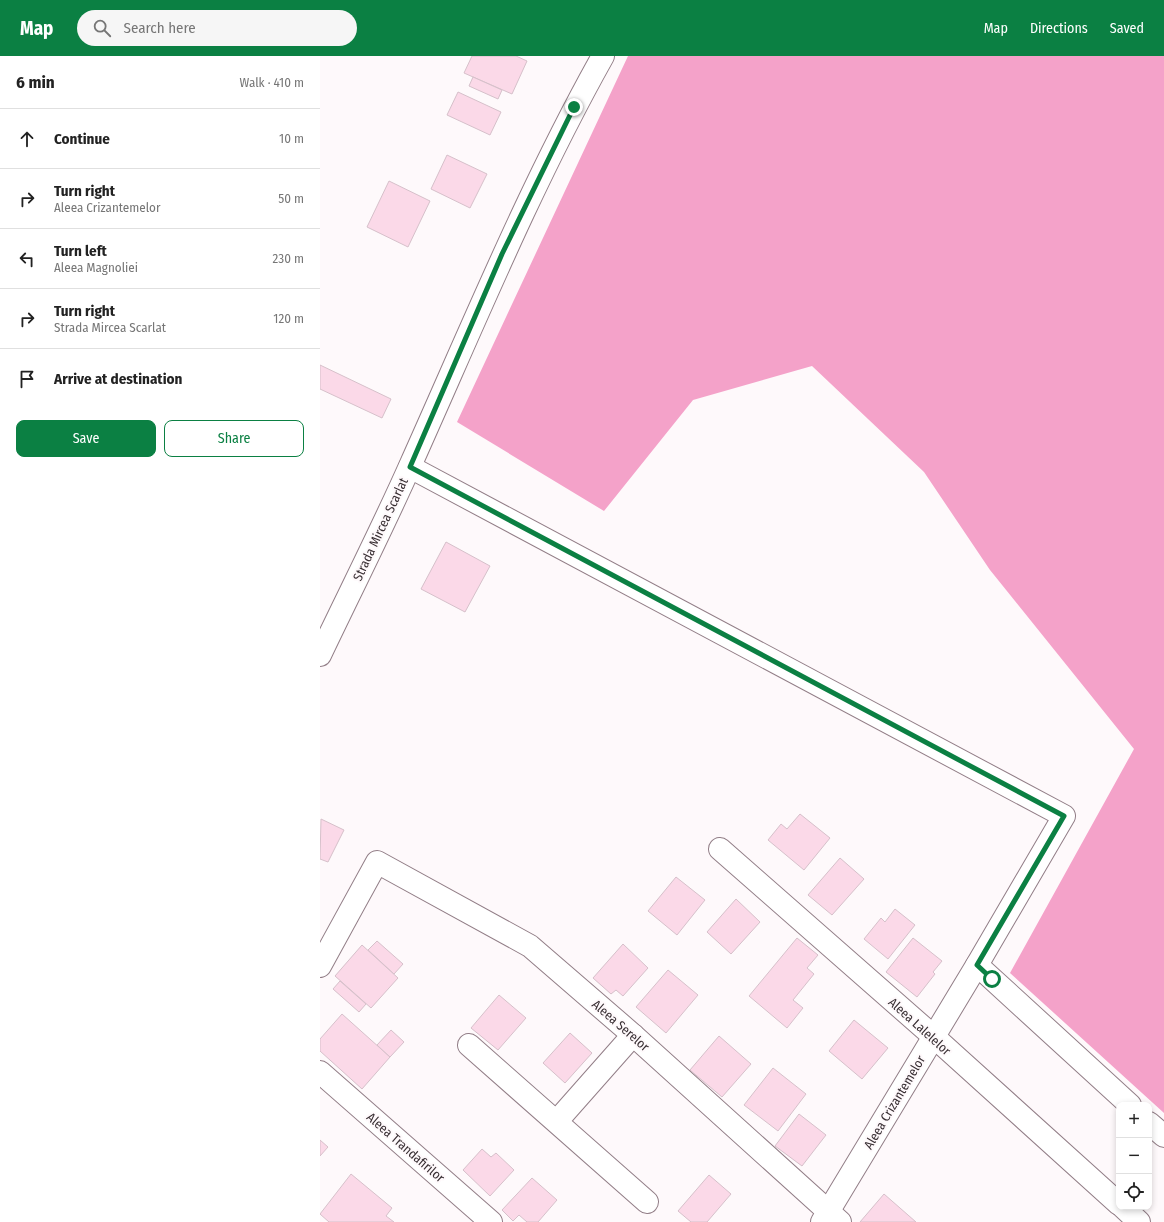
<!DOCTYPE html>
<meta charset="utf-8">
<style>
:root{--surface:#fff;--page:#f6f6f6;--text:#222;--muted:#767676;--line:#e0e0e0;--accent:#0b8043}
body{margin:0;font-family:"Fira Sans Condensed",sans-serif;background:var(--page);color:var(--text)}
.controls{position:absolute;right:12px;bottom:12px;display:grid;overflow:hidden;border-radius:8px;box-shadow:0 2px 6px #0003}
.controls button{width:36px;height:36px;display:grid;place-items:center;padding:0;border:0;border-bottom:1px solid var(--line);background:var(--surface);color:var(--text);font:20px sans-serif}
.stop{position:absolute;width:12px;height:12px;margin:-9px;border:3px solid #0b8043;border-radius:50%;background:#fff}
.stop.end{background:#0b8043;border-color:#fff;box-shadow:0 1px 4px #0008}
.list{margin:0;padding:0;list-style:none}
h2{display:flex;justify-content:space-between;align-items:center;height:52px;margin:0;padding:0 16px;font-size:17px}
h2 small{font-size:13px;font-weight:400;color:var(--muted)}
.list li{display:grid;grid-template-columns:26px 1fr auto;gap:12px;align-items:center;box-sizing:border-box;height:60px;padding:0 16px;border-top:1px solid var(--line)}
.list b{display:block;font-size:15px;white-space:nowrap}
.list p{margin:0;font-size:13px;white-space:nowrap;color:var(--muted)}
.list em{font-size:13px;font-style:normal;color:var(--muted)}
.actions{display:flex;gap:8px;padding:12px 16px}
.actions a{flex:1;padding:9px 0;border:1px solid var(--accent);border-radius:8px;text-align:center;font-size:14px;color:var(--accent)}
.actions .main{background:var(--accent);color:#fff}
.icon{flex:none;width:22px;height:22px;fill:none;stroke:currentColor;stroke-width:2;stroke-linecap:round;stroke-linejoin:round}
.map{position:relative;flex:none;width:844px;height:1166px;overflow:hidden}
header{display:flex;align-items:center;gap:24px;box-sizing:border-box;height:56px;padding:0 20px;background:var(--accent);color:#fff}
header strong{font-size:19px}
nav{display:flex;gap:22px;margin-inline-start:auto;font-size:14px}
.search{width:280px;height:36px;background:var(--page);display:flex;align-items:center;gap:10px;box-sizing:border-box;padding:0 14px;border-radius:22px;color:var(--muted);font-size:15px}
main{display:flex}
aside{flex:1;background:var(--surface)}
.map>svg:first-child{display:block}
.forest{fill:#f4a2c9}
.building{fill:#fbd9e8;stroke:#d6c0ca}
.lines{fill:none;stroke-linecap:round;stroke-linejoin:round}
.minor-casing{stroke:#927e87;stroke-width:24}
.minor{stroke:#fff;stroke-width:22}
.route{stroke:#0b8043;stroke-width:5}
.labels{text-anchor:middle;stroke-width:4;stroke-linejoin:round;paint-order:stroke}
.street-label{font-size:13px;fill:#382f33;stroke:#fef9fb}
</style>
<header>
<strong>Map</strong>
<div class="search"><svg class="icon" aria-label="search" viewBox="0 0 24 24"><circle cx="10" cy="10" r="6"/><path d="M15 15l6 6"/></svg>Search here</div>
<nav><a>Map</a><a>Directions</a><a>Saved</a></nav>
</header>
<main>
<aside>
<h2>6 min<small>Walk · 410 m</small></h2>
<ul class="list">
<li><svg class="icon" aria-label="ahead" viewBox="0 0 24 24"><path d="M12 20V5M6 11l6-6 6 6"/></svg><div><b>Continue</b></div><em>10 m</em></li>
<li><svg class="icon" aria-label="right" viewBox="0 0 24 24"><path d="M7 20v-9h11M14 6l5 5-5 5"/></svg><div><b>Turn right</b><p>Aleea Crizantemelor</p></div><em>50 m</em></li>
<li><svg class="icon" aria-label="left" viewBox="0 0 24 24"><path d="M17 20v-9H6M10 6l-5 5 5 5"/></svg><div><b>Turn left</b><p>Aleea Magnoliei</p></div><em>230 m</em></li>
<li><svg class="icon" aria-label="right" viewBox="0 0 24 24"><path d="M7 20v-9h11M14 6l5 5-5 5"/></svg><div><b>Turn right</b><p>Strada Mircea Scarlat</p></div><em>120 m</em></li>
<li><svg class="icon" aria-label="arrive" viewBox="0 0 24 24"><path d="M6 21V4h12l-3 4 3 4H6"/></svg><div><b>Arrive at destination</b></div></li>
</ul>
<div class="actions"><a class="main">Save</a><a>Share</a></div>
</aside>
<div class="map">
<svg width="844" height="1166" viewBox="0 0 844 1166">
<rect width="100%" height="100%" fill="#fef9fb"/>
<path class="forest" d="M308,0H844V1057L690,917L814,693L670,514L604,416L492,310L373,344L284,455L137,366Z"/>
<g class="building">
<path d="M152,0H196L207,5L192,38L144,17Z"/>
<path d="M153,21L182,34L178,43L149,30Z"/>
<path d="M138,36L181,56L170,79L127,59Z"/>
<path d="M127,99L167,118L150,152L111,133Z"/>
<path d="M69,125L110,145L88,191L47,171Z"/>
<path d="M0,309L71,343L62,362L0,333Z"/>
<path d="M126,486L170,510L145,556L101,533Z"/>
<path d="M480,758L510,782L484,814L448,784L461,768L467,773Z"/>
<path d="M1,763L24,774L8,806L0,803Z"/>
<path d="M520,802L544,823L512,859L488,839Z"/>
<path d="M356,821L385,844L357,879L328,855Z"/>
<path d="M416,843L440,866L411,898L387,876Z"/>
<path d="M575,853L595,869L568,903L544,883L561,862L565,866Z"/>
<path d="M477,882L498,899L487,912L494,918L473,944L483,952L467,972L429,940Z"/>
<path d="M593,882L622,905L613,916L615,918L597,941L566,916Z"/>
<path d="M57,885L83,908L74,918L48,894Z"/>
<path d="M303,888L328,912L303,940L296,934L291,938L273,922Z"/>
<path d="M42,889L78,922L51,952L15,920Z"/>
<path d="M348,914L378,939L346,977L316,951Z"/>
<path d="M20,925L46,948L39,956L13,933Z"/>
<path d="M179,939L206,962L178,994L151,972Z"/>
<path d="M22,958L70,1001L42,1033L0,995V983Z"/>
<path d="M534,964L568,992L542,1023L509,995Z"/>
<path d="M71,974L84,986L70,1001L57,989Z"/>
<path d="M250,977L272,997L245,1027L223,1007Z"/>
<path d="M399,980L431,1008L402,1041L370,1014Z"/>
<path d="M453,1012L486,1038L458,1075L424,1049Z"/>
<path d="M479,1058L506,1079L482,1110L455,1090Z"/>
<path d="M0,1084L8,1091L0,1100Z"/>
<path d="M162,1093L171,1101L176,1097L194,1114L170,1140L143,1114Z"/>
<path d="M31,1118L72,1152L66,1160L74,1166H9L0,1158Z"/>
<path d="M389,1119L411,1138L387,1166H371L358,1155Z"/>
<path d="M212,1122L237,1144L218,1166H207L199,1159L193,1165L182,1154Z"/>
<path d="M564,1138L596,1166H540Z"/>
</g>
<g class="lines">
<defs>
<g id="minor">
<path d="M90,411L744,760L657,909L502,1166"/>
<path d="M0,599C30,536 62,473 90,410C152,272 209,132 283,0"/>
<path d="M400,793L613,980L799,1148"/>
<path d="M657,909L810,1049"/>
<path d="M0,910L57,806L210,890L313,979L520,1166"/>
<path d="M149,989L327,1146"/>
<path d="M0,1016L171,1166"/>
<path d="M237,1065L313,979"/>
<path d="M829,1067L844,1080"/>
<path d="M803,1151L819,1166"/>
</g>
</defs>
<use href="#minor" class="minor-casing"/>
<use href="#minor" class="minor"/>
</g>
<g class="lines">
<path class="route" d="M254,51L182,198L90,411L744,760L657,909L672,923"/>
</g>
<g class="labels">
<g class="street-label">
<text transform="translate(60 473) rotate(-65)" y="5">Strada Mircea Scarlat</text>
<text transform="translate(301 969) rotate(41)" y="5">Aleea Serelor</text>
<text transform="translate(600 970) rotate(42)" y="5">Aleea Lalelelor</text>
<text transform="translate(574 1046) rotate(-59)" y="5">Aleea Crizantemelor</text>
<text transform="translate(86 1091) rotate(41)" y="5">Aleea Trandafirilor</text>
</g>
</g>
</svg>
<div class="controls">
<button>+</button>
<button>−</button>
<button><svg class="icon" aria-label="locate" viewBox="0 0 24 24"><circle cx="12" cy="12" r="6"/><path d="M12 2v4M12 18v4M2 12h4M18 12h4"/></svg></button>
</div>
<div class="stop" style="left:672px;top:923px"></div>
<div class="stop end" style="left:254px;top:51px"></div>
</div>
</main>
